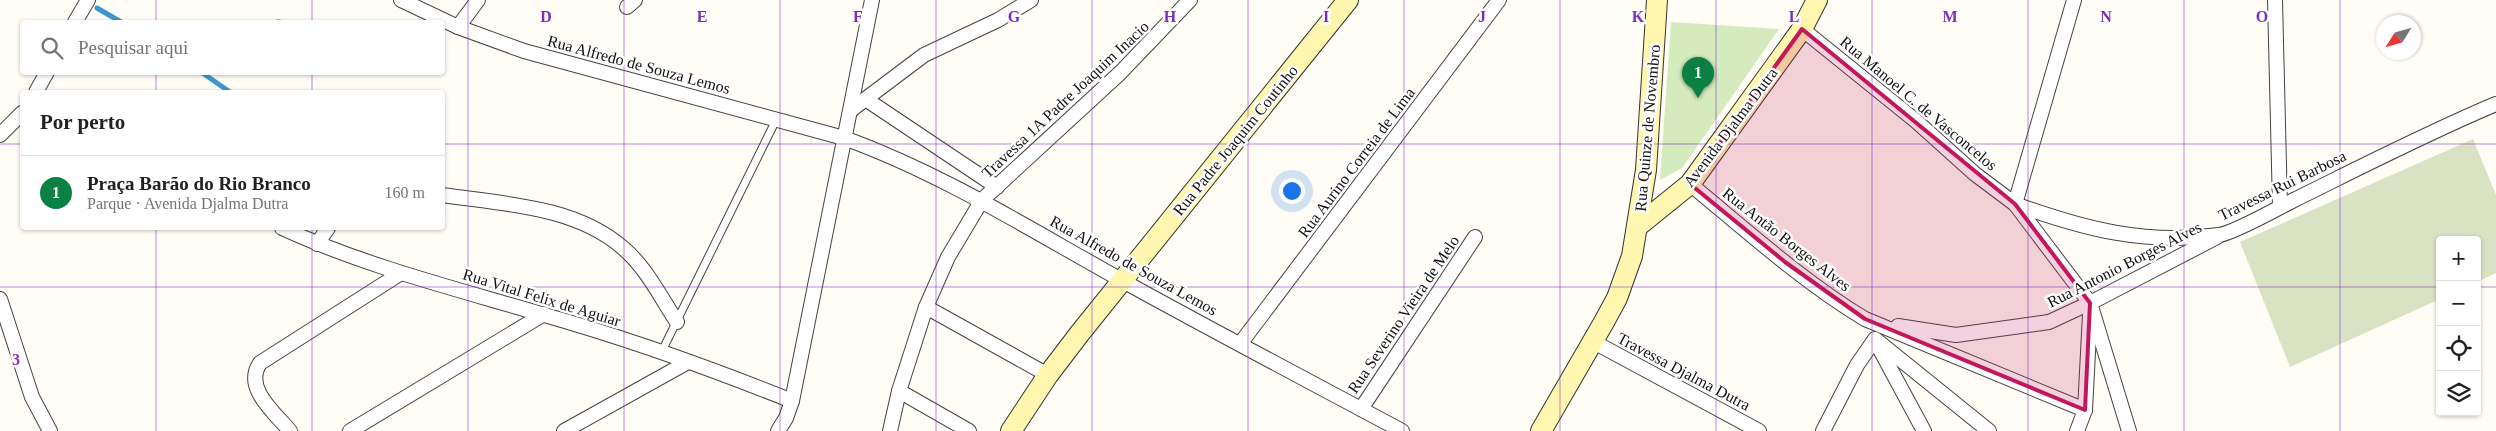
<!DOCTYPE html>
<html lang="pt">
<meta charset="utf-8">
<style>
:root{--surface:#fff;--page:#f6f6f6;--text:#202124;--muted:#757577;--line:#e0e0e0;--accent:#0b8043}
body{margin:0;font-family:Georgia,serif;background:var(--page);color:var(--text)}
.controls{position:absolute;right:15px;bottom:15px;display:grid;overflow:hidden;border-radius:5px;box-shadow:0 1px 4px #0004}
.controls button{width:45px;height:45px;display:grid;place-items:center;padding:0;border:0;border-bottom:1px solid var(--line);background:var(--surface);color:var(--text);font:25px sans-serif}
.compass{position:absolute;left:2376px;top:15px;width:45px;height:45px;border-radius:50%;background:var(--surface);box-shadow:0 1px 4px #0004;rotate:233deg}
.you{position:absolute;left:1291px;top:190px;width:18px;height:18px;margin:-12px;border:4px solid #fff;border-radius:50%;background:#1a73e8;box-shadow:0 0 0 8px #1a73e833}
.badge{display:grid;place-items:center;width:32px;height:32px;border-radius:50%;background:var(--accent);color:#fff;font-size:16px;font-weight:700}
.pin{position:absolute;translate:-50% -41px;filter:drop-shadow(0 1px 2px #0008)}
.pin::after{content:'';position:absolute;top:26px;width:18px;height:15px;background:inherit;clip-path:polygon(0 0,100% 0,50% 100%)}
.list{margin:0;padding:0;list-style:none}
h2{display:flex;justify-content:space-between;align-items:center;height:65px;margin:0;padding:0 20px;font-size:21px}
h2 small{font-size:16px;font-weight:400;color:var(--muted)}
.list li{display:grid;grid-template-columns:32px 1fr auto;gap:15px;align-items:center;box-sizing:border-box;height:75px;padding:0 20px;border-top:1px solid var(--line)}
.list b{display:block;font-size:19px;white-space:nowrap}
.list p{margin:0;font-size:16px;white-space:nowrap;color:var(--muted)}
.list em{font-size:16px;font-style:normal;color:var(--muted)}
.icon{flex:none;width:28px;height:28px;fill:none;stroke:currentColor;stroke-width:2;stroke-linecap:round;stroke-linejoin:round}
.map{position:relative;flex:none;width:2496px;height:431px;overflow:hidden}
.search{position:absolute;background:var(--surface);box-shadow:0 1px 4px #0004;left:20px;top:20px;width:425px;height:55px;display:flex;align-items:center;gap:12px;box-sizing:border-box;padding:0 18px;border-radius:5px;color:var(--muted);font-size:19px}
.panel{position:absolute;background:var(--surface);box-shadow:0 1px 4px #0004;left:20px;top:90px;width:425px;height:140px;border-radius:5px}
.map>svg:first-child{display:block}
.green{fill:#d5ebbd}
.cemetery{fill:#d9e3c4}
.lines{fill:none;stroke-linecap:round;stroke-linejoin:round}
.stream{stroke:#3f96cf;stroke-width:5}
.lane-casing{stroke:#444;stroke-width:9}
.street-casing{stroke:#444;stroke-width:16}
.secondary-casing{stroke:#333;stroke-width:22}
.lane{stroke:#fff;stroke-width:7}
.street{stroke:#fff;stroke-width:14}
.secondary{stroke:#fff6b0;stroke-width:20}
.marked{fill:#c2185b;fill-opacity:0.2;stroke:#c2185b;stroke-width:4;stroke-linejoin:round}
.grid{fill:none;stroke:#7b2cbf;stroke-width:1;stroke-opacity:0.55}
.labels{text-anchor:middle;stroke-width:5;stroke-linejoin:round;paint-order:stroke}
.street-label{font-size:16px;fill:#111;stroke:#fff}
.grid-label{font-size:16px;text-anchor:middle;font-weight:bold;fill:#7b2cbf;stroke:#fff;stroke-width:5;stroke-linejoin:round;paint-order:stroke}
</style>
<div class="map">
<svg width="2496" height="431" viewBox="0 0 2496 431">
<rect width="100%" height="100%" fill="#fffdf5"/>
<path class="green" d="M1671,22L1779,29L1682,168L1660,180Z"/>
<path class="cemetery" d="M2473,139L2496,195V273L2477,282V240H2440V299L2290,367L2240,242Z"/>
<g class="lines">
<g class="stream">
<path d="M97,8L121,22"/>
<path d="M277,22H280"/>
<path d="M201,72L230,92"/>
</g>
<defs>
<path id="lane" d="M661,353L776,120"/>
<g id="street">
<path d="M401,0L458,27L524,51L844,138C943,174 1031,230 1123,281C1215,332 1309,381 1402,431"/>
<path d="M2275,0L2280,207"/>
<path d="M627,7L635,0"/>
<path d="M75,22L88,0"/>
<path d="M458,27L478,0"/>
<path d="M1802,29L1916,121L1975,174L2015,204L2090,303L2129,431"/>
<path d="M36,92L47,72"/>
<path d="M867,100L997,187"/>
<path d="M851,110L924,55L998,20L1031,0"/>
<path d="M0,135L22,113"/>
<path d="M1690,184C1746,230 1802,281 1865,319L2085,410"/>
<path d="M442,195C503,204 575,206 623,248C646,267 661,298 677,322"/>
<path d="M2015,204C2084,229 2145,245 2219,235C2234,233 2278,208 2294,200C2361,167 2427,133 2496,104"/>
<path d="M2015,204L2074,0"/>
<path d="M282,228C365,266 453,288 541,314C626,338 710,368 792,401"/>
<path d="M317,244L328,228"/>
<path d="M0,299L32,397L50,431"/>
<path d="M926,307L1048,375"/>
<path d="M1898,326L1956,335L2049,322L2090,303L2217,237"/>
<path d="M1592,341L1759,431"/>
<path d="M1240,344L1499,0"/>
<path d="M1877,344L1924,431"/>
<path d="M899,391L969,431"/>
<path d="M1361,409L1475,237"/>
<path d="M290,431C275,413 243,388 260,363L401,273"/>
<path d="M350,431L544,314"/>
<path d="M564,431L688,362"/>
<path d="M778,431L786,418L792,401L872,0"/>
<path d="M890,431L899,391L926,307L948,257L982,200L1120,73L1190,0"/>
<path d="M1823,431L1857,365L1875,339L1989,431"/>
<path d="M2077,431L2085,410L2090,314"/>
</g>
<g id="secondary">
<path d="M1638,226L1690,184L1802,29L1817,0"/>
<path d="M1011,431L1048,375L1080,333L1348,0"/>
<path d="M1541,431L1604,322L1617,298L1632,256L1646,170L1657,0"/>
</g>
</defs>
<use href="#lane" class="lane-casing"/>
<use href="#street" class="street-casing"/>
<use href="#secondary" class="secondary-casing"/>
<use href="#lane" class="lane"/>
<use href="#street" class="street"/>
<use href="#secondary" class="secondary"/>
</g>
<path class="marked" d="M1802,29L2015,204L2090,303L2085,410L1865,319L1785,262L1690,184Z"/>
<path class="grid" d="M156,0V22M312,0V22M468,0V431M624,0V431M780,0V431M936,0V431M1092,0V431M1248,0V431M1404,0V431M1560,0V431M1716,0V431M1872,0V431M2028,0V431M2184,0V431M2340,0V431M156,72V92M312,72V92M0,144H22M442,144H2496M156,228V431M312,228V431M0,287H2440M2477,287H2496"/>
<g class="labels">
<g class="street-label">
<text transform="translate(639 64) rotate(15)" y="6">Rua Alfredo de Souza Lemos</text>
<text transform="translate(1065 99) rotate(-43)" y="6">Travessa 1A Padre Joaquim Inacio</text>
<text transform="translate(1919 103) rotate(40)" y="6">Rua Manoel C. de Vasconcelos</text>
<text transform="translate(1730 127) rotate(-53)" y="6">Avenida Djalma Dutra</text>
<text transform="translate(1647 128) rotate(-85)" y="6">Rua Quinze de Novembro</text>
<text transform="translate(1235 140) rotate(-51)" y="6">Rua Padre Joaquim Coutinho</text>
<text transform="translate(1356 162) rotate(-53)" y="6">Rua Aurino Correia de Lima</text>
<text transform="translate(2282 185) rotate(-26)" y="6">Travessa Rui Barbosa</text>
<text transform="translate(1787 239) rotate(38)" y="6">Rua Antão Borges Alves</text>
<text transform="translate(2124 264) rotate(-27)" y="6">Rua Antonio Borges Alves</text>
<text transform="translate(1134 265) rotate(29)" y="6">Rua Alfredo de Souza Lemos</text>
<text transform="translate(542 297) rotate(17)" y="6">Rua Vital Felix de Aguiar</text>
<text transform="translate(1403 314) rotate(-56)" y="6">Rua Severino Vieira de Melo</text>
<text transform="translate(1684 371) rotate(28)" y="6">Travessa Djalma Dutra</text>
</g>
</g>
<g class="grid-label">
<text x="546" y="22">D</text>
<text x="702" y="22">E</text>
<text x="858" y="22">F</text>
<text x="1014" y="22">G</text>
<text x="1170" y="22">H</text>
<text x="1326" y="22">I</text>
<text x="1482" y="22">J</text>
<text x="1638" y="22">K</text>
<text x="1794" y="22">L</text>
<text x="1950" y="22">M</text>
<text x="2106" y="22">N</text>
<text x="2262" y="22">O</text>
<text x="16" y="365">3</text>
</g>
</svg>
<div class="controls">
<button>+</button>
<button>−</button>
<button><svg class="icon" aria-label="locate" viewBox="0 0 24 24"><circle cx="12" cy="12" r="6"/><path d="M12 2v4M12 18v4M2 12h4M18 12h4"/></svg></button>
<button><svg class="icon" aria-label="layers" viewBox="0 0 24 24"><path d="M12 4l9 5-9 5-9-5zM3 14l9 5 9-5"/></svg></button>
</div>
<svg class="compass" viewBox="-18 -18 36 36"><path d="M0-13l5 13h-10z" fill="#e53935"/><path d="M0 13l5-13h-10z" fill="#757577"/></svg>
<div class="you"></div>
<div class="pin badge" style="left:1698px;top:98px">1</div>
<div class="search"><svg class="icon" aria-label="search" viewBox="0 0 24 24"><circle cx="10" cy="10" r="6"/><path d="M15 15l6 6"/></svg>Pesquisar aqui</div>
<section class="panel">
<h2>Por perto<small></small></h2>
<ul class="list">
<li><span class="badge">1</span><div><b>Praça Barão do Rio Branco</b><p>Parque · Avenida Djalma Dutra</p></div><em>160 m</em></li>
</ul>
</section>
</div>
